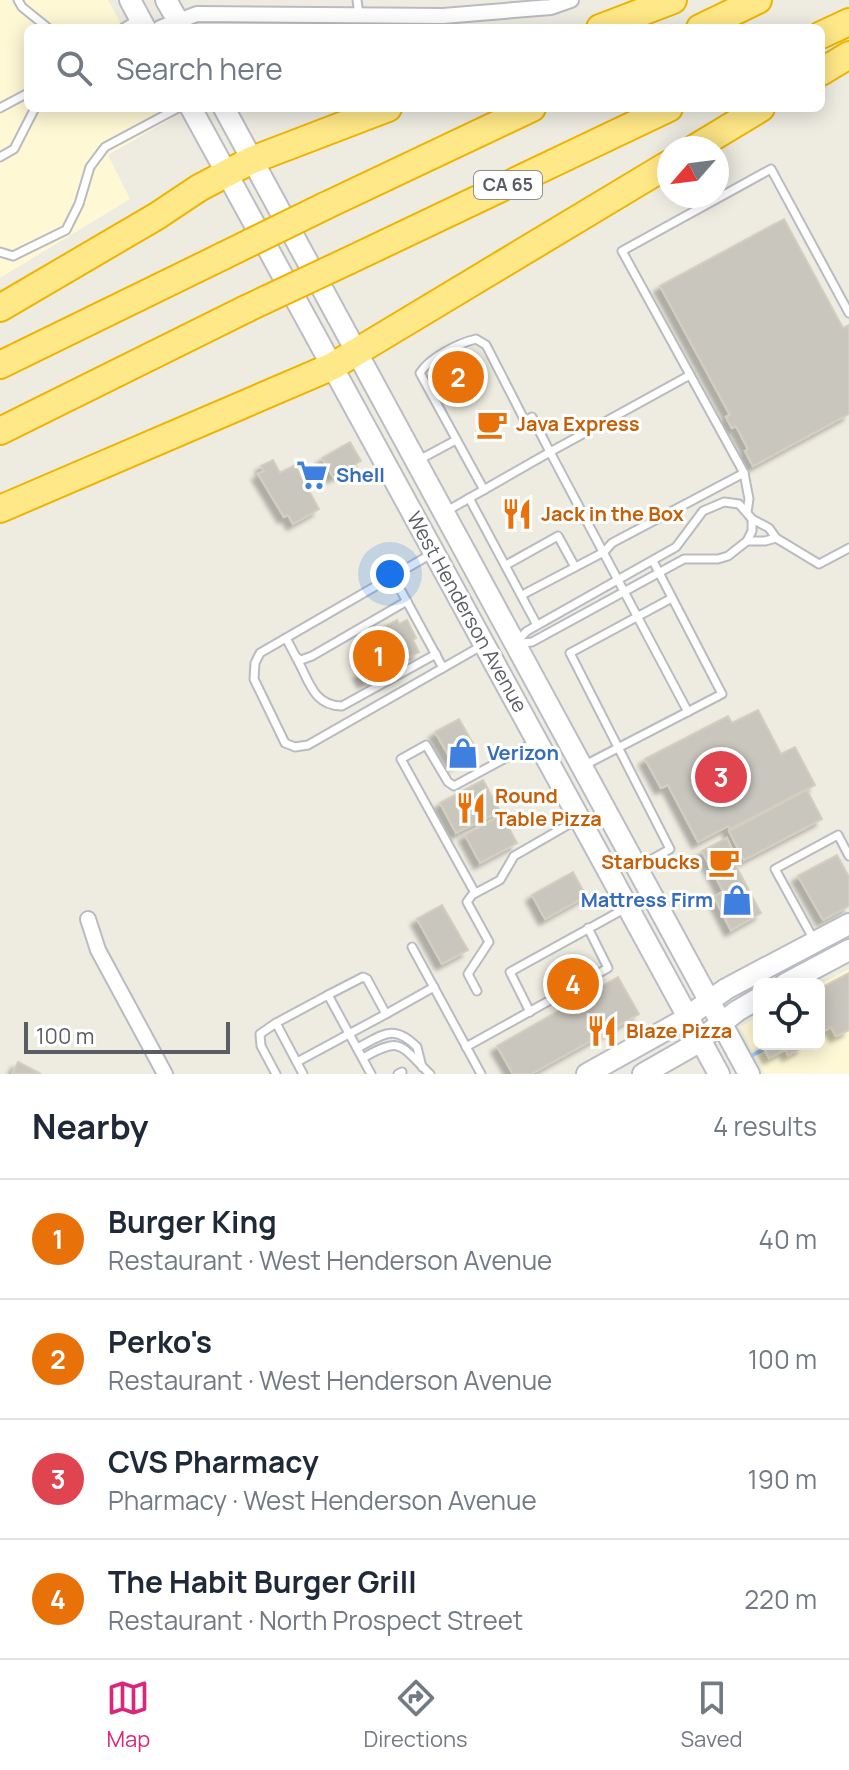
<!DOCTYPE html>
<meta charset="utf-8">
<style>
:root{--surface:#fff;--page:#f2f2f3;--text:#1f2937;--muted:#747a83;--line:#e0e1e3;--accent:#db2777}
body{margin:0;font-family:Manrope,sans-serif;background:var(--page);color:var(--text)}
.controls{position:absolute;right:24px;bottom:24px;display:grid;overflow:hidden;border-radius:12px;box-shadow:0 4px 20px #0003}
.controls button{width:72px;height:72px;display:grid;place-items:center;padding:0;border:0;border-bottom:2px solid var(--line);background:var(--surface);color:var(--text);font:40px sans-serif}
.compass{position:absolute;left:657px;top:136px;width:72px;height:72px;border-radius:50%;background:var(--surface);box-shadow:0 4px 20px #0003;rotate:242deg}
.scale{position:absolute;left:24px;bottom:20px;width:206px;box-sizing:border-box;padding-left:8px;border:4px solid #5a5d64;border-top:0;font-size:22px;line-height:28px;white-space:nowrap;color:#5a5d64;-webkit-text-stroke:6px #fff;paint-order:stroke}
.you{position:absolute;left:390px;top:574px;width:28px;height:28px;margin:-20px;border:6px solid #fff;border-radius:50%;background:#1a73e8;box-shadow:0 0 0 12px #1a73e833}
.badge{display:grid;place-items:center;width:52px;height:52px;border-radius:50%;background:var(--accent);color:#fff;font-size:26px;font-weight:700}
.pin{position:absolute;translate:-50% -50%;border:4px solid #fff;box-shadow:0 2px 8px #0006}
.list{margin:0;padding:0;list-style:none}
h2{display:flex;justify-content:space-between;align-items:center;height:104px;margin:0;padding:0 32px;font-size:34px}
h2 small{font-size:26px;font-weight:400;color:var(--muted)}
.list li{display:grid;grid-template-columns:52px 1fr auto;gap:24px;align-items:center;box-sizing:border-box;height:120px;padding:0 32px;border-top:2px solid var(--line)}
.list b{display:block;font-size:30px;white-space:nowrap}
.list p{margin:0;font-size:26px;white-space:nowrap;color:var(--muted)}
.list em{font-size:26px;font-style:normal;color:var(--muted)}
.icon{flex:none;width:44px;height:44px;fill:none;stroke:currentColor;stroke-width:2;stroke-linecap:round;stroke-linejoin:round}
.map{position:relative;flex:none;width:849px;height:1074px;overflow:hidden}
.search{position:absolute;background:var(--surface);box-shadow:0 4px 20px #0003;left:24px;right:24px;top:24px;height:88px;display:flex;align-items:center;gap:20px;box-sizing:border-box;padding:0 28px;border-radius:12px;color:var(--muted);font-size:30px}
.sheet{height:584px;background:var(--surface)}
nav{display:flex;justify-content:space-around;align-items:center;box-sizing:border-box;height:112px;border-top:2px solid var(--line);background:var(--surface);font-size:22px;color:var(--muted)}
nav a{display:grid;justify-items:center;gap:4px}
nav .on{color:var(--accent)}
.map>svg:first-child{display:block}
.commercial{fill:#fff8d5}
.lines{fill:none;stroke-linecap:round;stroke-linejoin:round}
.stream{stroke:#a0d0ff;stroke-width:4}
.building{fill:#c9c6be;stroke:#d3cebf;stroke-width:2;filter:url(#shadow)}
.lane-casing{stroke:#b9bbc2;stroke-width:11}
.street-casing{stroke:#b9bbc2;stroke-width:18}
.secondary-casing{stroke:#babdc4;stroke-width:24}
.highway-casing{stroke:#efb400;stroke-width:30}
.lane{stroke:#fff;stroke-width:7}
.street{stroke:#fff;stroke-width:14}
.secondary{stroke:#fff;stroke-width:20}
.highway{stroke:#ffe887;stroke-width:26}
.highway-bridge-casing{stroke:#efb400;stroke-width:30;stroke-linecap:butt}
.highway-bridge{stroke:#ffe887;stroke-width:26}
.labels{text-anchor:middle;stroke-width:6;stroke-linejoin:round;paint-order:stroke}
.shield{fill:#fff;stroke:#8c8e92;stroke-width:2}
.shield-label{font-size:18px;font-weight:bold;fill:#5a5d64}
.food-label{font-size:20px;font-weight:bold;fill:#c56008;stroke:#fff;text-anchor:start}
.shop-label{font-size:20px;font-weight:bold;fill:#366cbe;stroke:#fff;text-anchor:start}
.street-label{font-size:20px;fill:#5a5d64;stroke:#fff}
</style>
<div class="map">
<svg width="849" height="1074" viewBox="0 0 849 1074">
<defs>
<filter id="shadow"><feDropShadow dx="-6" dy="6" stdDeviation="2" flood-color="#0004"/></filter>
</defs>
<rect width="100%" height="100%" fill="#eeece1"/>
<g class="commercial">
<path d="M0,0H108L123,28H28V108H166L172,118L108,155L130,199L0,278Z"/>
<path d="M849,969V1074H765L740,1027L759,1016V1044H819V985Z"/>
</g>
<g class="lines">
<path class="stream" d="M751,1056L773,1044"/>
</g>
<g class="building">
<path d="M784,219L843,328L849,325V414L753,466L745,451L748,449L736,426L732,428L726,417L730,415L660,286Z"/>
<path d="M350,442L361,461L333,477L322,458Z"/>
<path d="M273,460L280,473L295,465L319,509L293,524L288,515L284,517L258,474L264,471L261,466Z"/>
<path d="M397,620L399,624L407,620L416,638L413,640L419,652L364,682L359,673L368,668L363,660L377,653L374,648L391,639L384,627Z"/>
<path d="M758,710L781,754L795,747L815,785L730,829L728,826L698,842L668,785L661,788L645,759L728,716L732,723Z"/>
<path d="M459,719L478,752L454,765L435,732Z"/>
<path d="M483,780L500,811L456,833L440,803Z"/>
<path d="M807,790L822,819L744,860L729,831Z"/>
<path d="M502,815L517,843L480,863L465,835Z"/>
<path d="M727,838L737,861L734,862L761,913L731,930L714,897L723,891L702,851Z"/>
<path d="M837,855L849,877V906L823,920L798,876Z"/>
<path d="M573,872L586,896L545,919L532,895Z"/>
<path d="M442,905L468,950L442,964L417,919Z"/>
<path d="M849,973V1030L836,1036L831,1027L819,1034V989Z"/>
<path d="M618,977L639,1014L531,1074H513L497,1046Z"/>
<path d="M762,1044H802L803,1047L788,1055L786,1049L769,1058Z"/>
<path d="M18,1062L41,1074H12Z"/>
</g>
<g class="lines">
<defs>
<g id="lane">
<path d="M18,0L22,7L48,28"/>
<path d="M357,0L359,15"/>
<path d="M123,28L138,19"/>
<path d="M0,108L28,93"/>
<path d="M0,157L14,149L35,108"/>
<path d="M0,252L13,256L66,230L79,204L90,167L105,147L178,108"/>
<path d="M417,461L456,440"/>
<path d="M484,490L420,373C430,357 459,343 476,339L486,345L525,421L532,417L550,452L690,375"/>
<path d="M469,498L537,625"/>
<path d="M724,502L739,504L752,519V531L747,541L728,556L718,559H684L532,642L514,644L527,631L676,547L703,511Z"/>
<path d="M445,512L550,452L688,712"/>
<path d="M747,512L749,499L744,473L622,251L771,169L849,313"/>
<path d="M752,519L769,528L776,538L819,564L849,548"/>
<path d="M747,541H765L776,538"/>
<path d="M433,553L260,653L255,663L254,679L285,743L295,747L308,745L483,645"/>
<path d="M506,565L558,536L575,567"/>
<path d="M393,576L443,668"/>
<path d="M522,595L604,552L612,543L744,473"/>
<path d="M286,638L296,657L301,660L312,656L407,601"/>
<path d="M296,657C309,680 313,706 342,706L436,654"/>
<path d="M583,766L722,694L653,561"/>
<path d="M638,867L670,849L570,653L672,598"/>
<path d="M475,893L401,759L426,745L448,782L454,786L537,741"/>
<path d="M814,940L775,869L838,835L849,856"/>
<path d="M412,947L481,1074"/>
<path d="M477,991L468,974L489,942L467,902L472,895L500,880L514,856L578,819"/>
<path d="M530,1012L510,972L626,908"/>
<path d="M386,1014L434,987"/>
<path d="M276,1023L260,1034L261,1046L276,1074"/>
<path d="M466,1047L608,968L588,928"/>
<path d="M357,1048C383,1035 393,1023 417,1047L422,1067"/>
<path d="M363,1058C403,1035 400,1046 430,1074"/>
<path d="M297,1062L386,1014L367,979L363,977L328,995L371,1074"/>
<path d="M303,1074L276,1023L328,995"/>
<path d="M398,1074L402,1072"/>
</g>
<g id="street">
<path d="M160,28L197,14L443,16L551,7L571,0"/>
<path d="M88,919L98,950L165,1074"/>
</g>
<g id="secondary">
<path d="M130,0L145,28"/>
<path d="M166,0L182,28"/>
<path d="M191,108L719,1074"/>
<path d="M224,108L749,1074"/>
<path d="M785,984L849,950"/>
<path d="M587,1074L680,1022L726,989L849,924"/>
<path d="M643,1074L692,1046L737,1011L759,998"/>
</g>
<g id="highway">
<path d="M600,28L673,0"/>
<path d="M700,28L758,0"/>
<path d="M821,35L849,22"/>
<path d="M821,72L849,55"/>
<path d="M695,148L761,108"/>
<path d="M325,206L532,108"/>
<path d="M348,261L669,108"/>
<path d="M0,308L157,216L199,188L252,160L388,108"/>
<path d="M0,365L223,256"/>
<path d="M0,431L248,308"/>
<path d="M0,509L333,366L669,164"/>
</g>
</defs>
<use href="#lane" class="lane-casing"/>
<use href="#street" class="street-casing"/>
<use href="#secondary" class="secondary-casing"/>
<use href="#highway" class="highway-casing"/>
<use href="#lane" class="lane"/>
<use href="#street" class="street"/>
<use href="#secondary" class="secondary"/>
<use href="#highway" class="highway"/>
<defs>
<g id="highway-bridge">
<path d="M223,256L325,206"/>
<path d="M248,308L348,261"/>
</g>
</defs>
<use href="#highway-bridge" class="highway-bridge-casing"/>
<use href="#highway-bridge" class="highway-bridge"/>
</g>
<defs>
<symbol id="cafe-bare" viewBox="-9 -9 18 18"><path d="M-5.5-4.5H6V0H3Q3 3.5 0 3.5H-2.5Q-5.5 3.5-5.5 0ZM3-3.2v2h1.7v-2ZM-6 4.5H4V6H-6Z" fill="#e8710a" stroke="#fff" stroke-width="2.5" paint-order="stroke"/></symbol>
<symbol id="supermarket-bare" viewBox="-9 -9 18 18"><path d="M-6-5.5h2.5l.6 2H6L4.5 2H-2.5L-4.4-4H-6ZM-1.5 3.2a1.3 1.3 0 1 0 .1 0ZM3 3.2a1.3 1.3 0 1 0 .1 0Z" fill="#3f7fe0" stroke="#fff" stroke-width="2.5" paint-order="stroke"/></symbol>
<symbol id="restaurant-bare" viewBox="-9 -9 18 18"><path d="M-5-6h1v4h1v-4h1v4h1v-4h1v5L-1.5 .5V6h-2V.5L-5-1ZM5-6V6H3V1.5H1.5Q1.5-4 5-6Z" fill="#e8710a" stroke="#fff" stroke-width="2.5" paint-order="stroke"/></symbol>
<symbol id="shop-bare" viewBox="-9 -9 18 18"><path d="M-5-2.5h2.3a2.7 3.5 0 0 1 5.4 0H5L5.5 6h-11ZM-1.5-2.5h3a1.5 2.3 0 0 0-3 0Z" fill="#3f7fe0" stroke="#fff" stroke-width="2.5" paint-order="stroke"/></symbol>
</defs>
<g fill-rule="evenodd">
<use href="#cafe-bare" x="470" y="402" width="44" height="44"/>
<use href="#supermarket-bare" x="290" y="453" width="44" height="44"/>
<use href="#restaurant-bare" x="495" y="492" width="44" height="44"/>
<use href="#shop-bare" x="441" y="731" width="44" height="44"/>
<use href="#restaurant-bare" x="449" y="786" width="44" height="44"/>
<use href="#cafe-bare" x="702" y="840" width="44" height="44"/>
<use href="#shop-bare" x="715" y="878" width="44" height="44"/>
<use href="#restaurant-bare" x="580" y="1009" width="44" height="44"/>
</g>
<g class="labels">
<rect class="shield" x="474" y="171" width="68" height="28" rx="6"/>
<g class="shield-label">
<text x="508" y="191">CA 65</text>
</g>
<g class="food-label">
<text x="516" y="431">Java Express</text>
<text x="541" y="521">Jack in the Box</text>
<text x="495" y="803">Round<tspan x="495" dy="23">Table Pizza</tspan></text>
<text x="700" y="869" text-anchor="end">Starbucks</text>
<text x="626" y="1038">Blaze Pizza</text>
</g>
<g class="shop-label">
<text x="336" y="482">Shell</text>
<text x="487" y="760">Verizon</text>
<text x="713" y="907" text-anchor="end">Mattress Firm</text>
</g>
<g class="street-label">
<text transform="translate(467 612) rotate(61)" y="7">West Henderson Avenue</text>
</g>
</g>
</svg>
<div class="controls">
<button><svg class="icon" aria-label="locate" viewBox="0 0 24 24"><circle cx="12" cy="12" r="6"/><path d="M12 2v4M12 18v4M2 12h4M18 12h4"/></svg></button>
</div>
<svg class="compass" viewBox="-18 -18 36 36"><path d="M0-13l5 13h-10z" fill="#e53935"/><path d="M0 13l5-13h-10z" fill="#747a83"/></svg>
<div class="scale">100 m</div>
<div class="you"></div>
<div class="pin badge" style="left:379px;top:656px;background:#e8710a">1</div>
<div class="pin badge" style="left:458px;top:377px;background:#e8710a">2</div>
<div class="pin badge" style="left:721px;top:777px;background:#e0444e">3</div>
<div class="pin badge" style="left:573px;top:984px;background:#e8710a">4</div>
<div class="search"><svg class="icon" aria-label="search" viewBox="0 0 24 24"><circle cx="10" cy="10" r="6"/><path d="M15 15l6 6"/></svg>Search here</div>
</div>
<section class="sheet">
<h2>Nearby<small>4 results</small></h2>
<ul class="list">
<li><span class="badge" style="background:#e8710a">1</span><div><b>Burger King</b><p>Restaurant · West Henderson Avenue</p></div><em>40 m</em></li>
<li><span class="badge" style="background:#e8710a">2</span><div><b>Perko's</b><p>Restaurant · West Henderson Avenue</p></div><em>100 m</em></li>
<li><span class="badge" style="background:#e0444e">3</span><div><b>CVS Pharmacy</b><p>Pharmacy · West Henderson Avenue</p></div><em>190 m</em></li>
<li><span class="badge" style="background:#e8710a">4</span><div><b>The Habit Burger Grill</b><p>Restaurant · North Prospect Street</p></div><em>220 m</em></li>
</ul>
</section>
<nav>
<a class="on"><svg class="icon" aria-label="map" viewBox="0 0 24 24"><path d="M3 6l6-2 6 2 6-2v14l-6 2-6-2-6 2zM9 4v14M15 6v14"/></svg>Map</a>
<a><svg class="icon" aria-label="directions" viewBox="0 0 24 24"><path d="M12 3l9 9-9 9-9-9zM9 14v-3h6M13 9l2 2-2 2"/></svg>Directions</a>
<a><svg class="icon" aria-label="saved" viewBox="0 0 24 24"><path d="M7 4h10v16l-5-4-5 4z"/></svg>Saved</a>
</nav>
